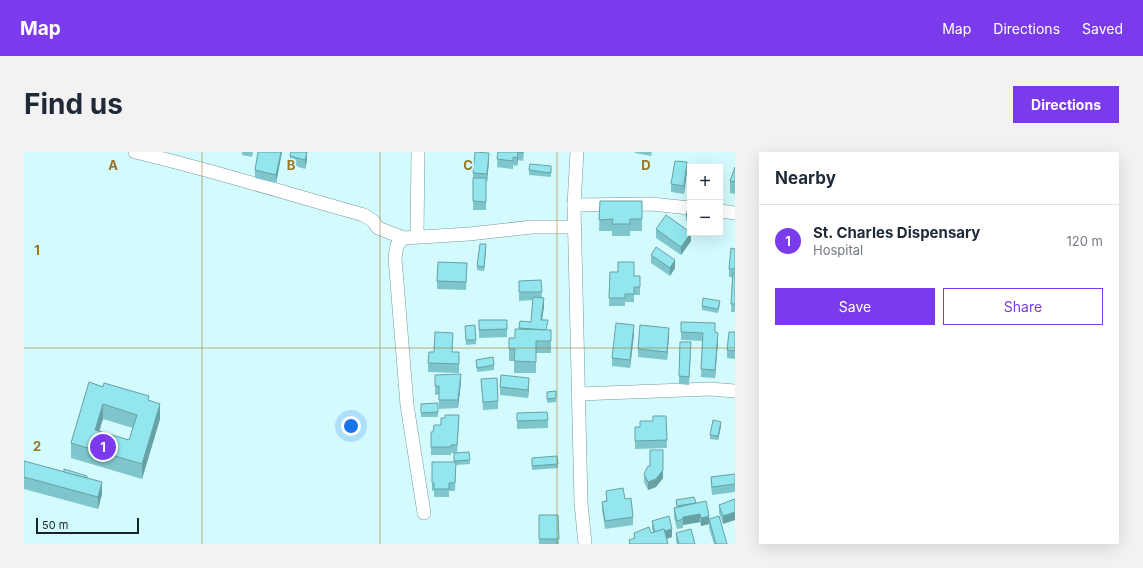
<!DOCTYPE html>
<meta charset="utf-8">
<style>
:root{--surface:#fff;--page:#f2f2f3;--text:#1f2937;--muted:#747a83;--line:#e0e1e3;--accent:#7c3aed}
body{margin:0;font-family:Inter,sans-serif;background:var(--page);color:var(--text)}
.controls{position:absolute;right:12px;top:12px;display:grid;overflow:hidden;border-radius:0px;box-shadow:0 4px 16px #0002}
.controls button{width:36px;height:36px;display:grid;place-items:center;padding:0;border:0;border-bottom:1px solid var(--line);background:var(--surface);color:var(--text);font:20px sans-serif}
.scale{position:absolute;left:12px;bottom:10px;width:103px;box-sizing:border-box;padding-left:4px;border:2px solid #152425;border-top:0;font-size:11px;line-height:14px;white-space:nowrap;color:#152425;-webkit-text-stroke:3px #d3fafd;paint-order:stroke}
.you{position:absolute;left:327px;top:274px;width:14px;height:14px;margin:-10px;border:3px solid #fff;border-radius:50%;background:#1a73e8;box-shadow:0 0 0 6px #1a73e833}
.badge{display:grid;place-items:center;width:26px;height:26px;border-radius:50%;background:var(--accent);color:#fff;font-size:13px;font-weight:700}
.pin{position:absolute;translate:-50% -50%;border:2px solid #fff;box-shadow:0 1px 4px #0006}
.list{margin:0;padding:0;list-style:none}
h2{display:flex;justify-content:space-between;align-items:center;height:52px;margin:0;padding:0 16px;font-size:17px}
h2 small{font-size:13px;font-weight:400;color:var(--muted)}
.list li{display:grid;grid-template-columns:26px 1fr auto;gap:12px;align-items:center;box-sizing:border-box;height:72px;padding:0 16px;border-top:1px solid var(--line)}
.list b{display:block;font-size:15px;white-space:nowrap}
.list p{margin:0;font-size:13px;white-space:nowrap;color:var(--muted)}
.list em{font-size:13px;font-style:normal;color:var(--muted)}
.actions{display:flex;gap:8px;padding:12px 16px}
.actions a{flex:1;padding:9px 0;border:1px solid var(--accent);border-radius:0px;text-align:center;font-size:14px;color:var(--accent)}
.actions .main{background:var(--accent);color:#fff}
.map{position:relative;flex:none;width:711px;height:392px;overflow:hidden;border-radius:0px}
header{display:flex;align-items:center;gap:24px;box-sizing:border-box;height:56px;padding:0 20px;background:var(--accent);color:#fff}
header strong{font-size:19px}
nav{display:flex;gap:22px;margin-inline-start:auto;font-size:14px}
.intro{display:flex;align-items:center;justify-content:space-between;box-sizing:border-box;height:96px;padding:0 24px}
h1{margin:0;font-size:28px}
.button{padding:10px 18px;border-radius:0px;background:var(--accent);color:#fff;font-size:14px;font-weight:700}
main{display:flex;gap:24px;padding:0 24px}
aside{flex:1;background:var(--surface);border-radius:0px;box-shadow:0 4px 16px #0002}
.map>svg:first-child{display:block}
.lines{fill:none;stroke-linecap:round;stroke-linejoin:round}
.street-casing{stroke:#769a9d;stroke-width:14}
.street{stroke:#fff;stroke-width:13}
.wall{fill:#7ec6cc;fill-rule:evenodd}
.shaded-wall{fill:#67a1a6}
.building{fill:#93e6ed;stroke:#67a1a6;fill-rule:evenodd}
.grid{fill:none;stroke:#9c7321;stroke-width:1;stroke-opacity:0.55}
.grid-label{font-size:13px;text-anchor:middle;font-weight:bold;fill:#9c7321;stroke:#d3fafd;stroke-width:3.5;stroke-linejoin:round;paint-order:stroke}
</style>
<header>
<strong>Map</strong>
<nav><a>Map</a><a>Directions</a><a>Saved</a></nav>
</header>
<div class="intro"><h1>Find us</h1><a class="button">Directions</a></div>
<main>
<div class="map">
<svg width="711" height="392" viewBox="0 0 711 392">
<rect width="100%" height="100%" fill="#d3fafd"/>
<g class="lines">
<defs>
<g id="street">
<path d="M111,0C188,18 264,42 340,63L349,69L354,76L380,86"/>
<path d="M553,0L550,53L557,351L561,392"/>
<path d="M550,53L627,52L666,56"/>
<path d="M696,59L711,61"/>
<path d="M393,84L394,0"/>
<path d="M555,242L686,237L711,239"/>
<path d="M400,361L383,253L371,106L373,93L380,86L445,82L508,75H551"/>
</g>
</defs>
<use href="#street" class="street-casing"/>
<use href="#street" class="street"/>
</g>
<g class="wall">
<path d="M218,0H229L228,5L218,3Z"/>
<path d="M234,0H258L252,31L231,26V18Z"/>
<path d="M474,0H500L499,9L494,8L493,14L489,13V17L473,15Z"/>
<path d="M611,0H628L627,4L611,1Z"/>
<path d="M266,4L283,8L281,17L266,12Z"/>
<path d="M465,9L463,30H462V58H449V21Z"/>
<path d="M711,15V42L706,41V29Z"/>
<path d="M505,18H527V25L505,23Z"/>
<path d="M663,19L660,42L647,40V32Z"/>
<path d="M576,49H618V79H606V84H588V79H575Z"/>
<path d="M666,59V70L662,69V65Z"/>
<path d="M632,77L667,89L657,103L632,86Z"/>
<path d="M462,97L460,119L453,118V114Z"/>
<path d="M711,97V160H707L708,125H705V117Z"/>
<path d="M627,103L651,116L646,124L627,111Z"/>
<path d="M443,119L442,138L413,137V129Z"/>
<path d="M586,120L610,124H616V143H610V150H601V154H585Z"/>
<path d="M517,128L518,146L520,154L518,168L523,178H527V201H512V221H490V209H485V197L495,177L496,169L507,170L509,148L495,149V129Z"/>
<path d="M696,153L694,161L678,158V154Z"/>
<path d="M455,168H483V185L455,186Z"/>
<path d="M657,170L691,181L694,189L691,226L677,225L678,189L657,188Z"/>
<path d="M451,173L452,192L442,193L441,174Z"/>
<path d="M711,180V207L703,206V198Z"/>
<path d="M610,182L606,216L588,214V206Z"/>
<path d="M645,184L643,208L614,205V197Z"/>
<path d="M667,199L665,233L655,232V224Z"/>
<path d="M428,200L435,208V221L404,220V211Z"/>
<path d="M452,208L470,213V218L453,220Z"/>
<path d="M411,223L437,230L434,256L415,257V242L411,243Z"/>
<path d="M457,227L474,249V257L459,258Z"/>
<path d="M65,230L125,249L136,267L118,327L47,306V291ZM79,267L109,276L105,288L75,279Z"/>
<path d="M476,235H505L504,246L476,243Z"/>
<path d="M532,239V250L523,251V240Z"/>
<path d="M414,251V265H397V252Z"/>
<path d="M493,261L524,268V276L493,277Z"/>
<path d="M642,264L643,296L611,297V275H616V269H629Z"/>
<path d="M435,271L433,301L445,300L446,312L432,313L431,339H425V345H410V339H408V310H430V301H427V303H407V280H409L417,273Z"/>
<path d="M697,274L694,288L686,287V283Z"/>
<path d="M533,304L534,316L508,318V306Z"/>
<path d="M0,309L63,326L78,342L74,357L0,337Z"/>
<path d="M620,322L639,326L632,335L624,338L620,330Z"/>
<path d="M711,322V340L688,343L687,333V325Z"/>
<path d="M582,339L601,347L609,365V373L581,377L578,358V350L582,349Z"/>
<path d="M670,345L672,352L685,367L703,392H690L685,376V372L677,374L676,370L659,373V376L653,377L650,365V356H653L652,348Z"/>
<path d="M711,347L699,372L695,361V353Z"/>
<path d="M515,363H534L535,392H515Z"/>
<path d="M628,369L648,385L643,387L644,392H605V388L610,387V381H629L628,377Z"/>
<path d="M652,381L671,392H653L652,389Z"/>
</g>
<g class="shaded-wall">
<path d="M257,0H258L252,31V23Z"/>
<path d="M283,0V8L281,17V8Z"/>
<path d="M494,0V8L493,14V6Z"/>
<path d="M465,1V9L463,30V22Z"/>
<path d="M663,10V19L660,42V34Z"/>
<path d="M667,81V89L657,103V95Z"/>
<path d="M462,92V97L460,119V115Z"/>
<path d="M651,108V116L646,124V116Z"/>
<path d="M520,146V154L517,176V168Z"/>
<path d="M610,173V182L606,216V208Z"/>
<path d="M645,176V184L643,208V200Z"/>
<path d="M694,181V189L691,226V218Z"/>
<path d="M437,222V230L434,256V248Z"/>
<path d="M505,226V235L504,246V238Z"/>
<path d="M79,252V267L71,293V278Z"/>
<path d="M136,252V267L118,327V312Z"/>
<path d="M697,270V274L694,288V284Z"/>
<path d="M639,318V326L632,335L624,338V330Z"/>
<path d="M78,330V342L74,357V345Z"/>
<path d="M711,360V368L699,372V364Z"/>
<path d="M676,362V370L659,373V365Z"/>
<path d="M685,364V372L677,374V366Z"/>
<path d="M648,377V385L631,390V382Z"/>
</g>
<g class="building">
<path d="M234,0H257L252,23L231,18Z"/>
<path d="M267,0H283L281,8L266,4Z"/>
<path d="M451,0L465,1L463,22L449,21Z"/>
<path d="M474,0H499V1L494,0L493,6L489,5V9L473,7Z"/>
<path d="M651,9L663,10L660,34L647,32Z"/>
<path d="M506,12L527,14V21L505,18Z"/>
<path d="M711,15V30L706,29Z"/>
<path d="M449,26H462V50L449,49Z"/>
<path d="M576,49H618V67H606V72H588L589,67L575,68Z"/>
<path d="M663,59H666V65H662Z"/>
<path d="M642,63L666,80V81H667L657,95L632,77Z"/>
<path d="M456,92H462L460,115L453,114Z"/>
<path d="M632,95L651,108L646,116L627,103Z"/>
<path d="M707,96L711,97V117H705Z"/>
<path d="M414,110L443,111L442,130L413,129Z"/>
<path d="M594,110H610V124H616V135H610V142H601V146H585L586,120H594Z"/>
<path d="M709,121H711V152H707Z"/>
<path d="M517,128L518,140H495V129Z"/>
<path d="M509,145L520,146L517,168H524L522,178L495,176L496,169L507,170Z"/>
<path d="M679,146L696,149L694,157L678,154Z"/>
<path d="M455,168H483V177L455,178Z"/>
<path d="M657,170L691,171V180L694,181L691,218L677,217L679,181L657,180Z"/>
<path d="M592,171L610,173L606,208L588,206Z"/>
<path d="M451,173L452,188H442L441,174Z"/>
<path d="M616,173L645,176L643,200L614,197Z"/>
<path d="M491,177L527,178V189H512V210L490,209L491,197H485V186H491Z"/>
<path d="M411,180L429,181L428,200H435V212L404,211L405,200H410Z"/>
<path d="M705,180H711V199L703,198Z"/>
<path d="M656,190H667L665,225L655,224Z"/>
<path d="M469,205L470,213L453,216L452,208Z"/>
<path d="M437,222L434,248H415V234H411V223Z"/>
<path d="M477,223L505,226L504,238L476,235Z"/>
<path d="M473,226L474,249L459,250L457,227Z"/>
<path d="M65,230L79,235L80,231L125,244L124,248L136,252L118,312L47,291ZM79,252L113,263L105,288L71,278Z"/>
<path d="M532,239V246L523,247V240Z"/>
<path d="M414,251V260L397,261V252Z"/>
<path d="M523,260L524,268L493,269V261Z"/>
<path d="M421,263H435L433,293H427V295H407V280H409L410,273H417V266H421Z"/>
<path d="M629,264H642L643,288L611,289V275H616V269H629Z"/>
<path d="M689,268L697,270L694,284L686,283Z"/>
<path d="M626,298H639V318L632,327L624,330L620,322L624,314H626Z"/>
<path d="M445,300L446,308L430,309V301Z"/>
<path d="M533,304L534,312L508,314V306Z"/>
<path d="M0,309L78,330L74,345L0,325Z"/>
<path d="M408,310H432L431,331H425V337H410V331H408Z"/>
<path d="M40,317L63,324V326L40,320Z"/>
<path d="M711,322V332L688,335L687,325Z"/>
<path d="M599,336L601,347L607,346L609,365L581,369L578,350L583,349L582,339Z"/>
<path d="M670,345L672,351L653,354L652,348Z"/>
<path d="M711,347V360L699,364L695,353Z"/>
<path d="M682,349L685,364L677,366L676,362L659,365V367L653,369L650,356Z"/>
<path d="M515,363H534L535,387H515Z"/>
<path d="M645,364L648,377L640,379V377L631,380L628,369Z"/>
<path d="M695,364L703,392H692L685,367Z"/>
<path d="M625,375L627,381L640,377L644,392H606L605,388L611,386L610,381Z"/>
<path d="M667,377L671,392H655L652,381Z"/>
</g>
<path class="grid" d="M178,0V392M356,0V392M533,0V392M0,196H711"/>
<g class="grid-label">
<text x="89" y="18">A</text>
<text x="267" y="18">B</text>
<text x="444" y="18">C</text>
<text x="622" y="18">D</text>
<text x="13" y="103">1</text>
<text x="13" y="299">2</text>
</g>
</svg>
<div class="controls">
<button>+</button>
<button>−</button>
</div>
<div class="scale">50 m</div>
<div class="you"></div>
<div class="pin badge" style="left:79px;top:295px">1</div>
</div>
<aside>
<h2>Nearby<small></small></h2>
<ul class="list">
<li><span class="badge">1</span><div><b>St. Charles Dispensary</b><p>Hospital</p></div><em>120 m</em></li>
</ul>
<div class="actions"><a class="main">Save</a><a>Share</a></div>
</aside>
</main>
